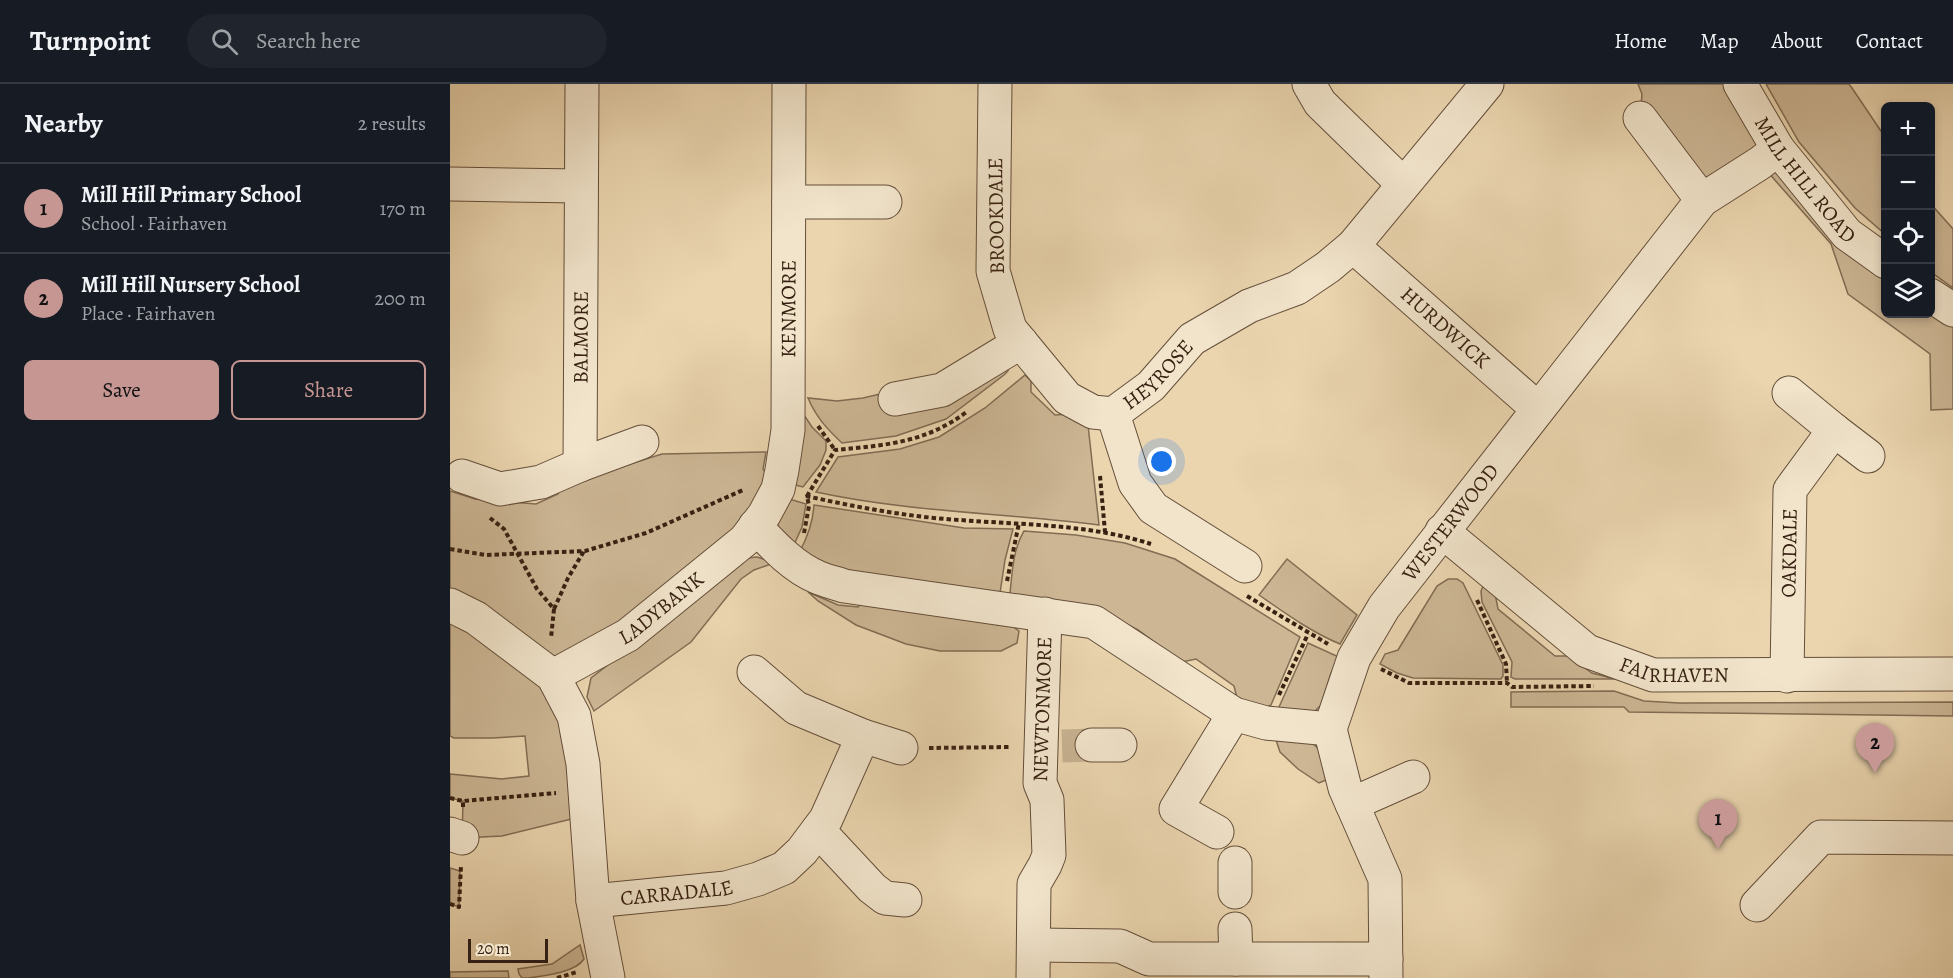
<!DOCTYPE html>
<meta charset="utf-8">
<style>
:root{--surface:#171b24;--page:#20242c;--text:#f1f3f6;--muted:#9ea1a6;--line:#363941;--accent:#c59692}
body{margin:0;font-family:Alegreya,serif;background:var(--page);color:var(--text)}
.controls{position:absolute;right:18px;top:18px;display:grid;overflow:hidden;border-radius:9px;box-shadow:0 3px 9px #0003}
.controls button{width:54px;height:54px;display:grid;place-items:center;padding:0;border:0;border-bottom:2px solid var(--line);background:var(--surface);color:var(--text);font:30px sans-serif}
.scale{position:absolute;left:18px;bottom:15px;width:80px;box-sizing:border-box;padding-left:6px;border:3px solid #372112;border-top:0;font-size:16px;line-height:21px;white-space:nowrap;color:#372112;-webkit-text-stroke:4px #f1e4cb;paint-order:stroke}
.you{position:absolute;left:712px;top:378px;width:21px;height:21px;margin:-15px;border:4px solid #fff;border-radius:50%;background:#1a73e8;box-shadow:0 0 0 9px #1a73e833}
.badge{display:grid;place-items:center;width:39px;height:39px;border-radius:50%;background:var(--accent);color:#111;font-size:20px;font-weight:700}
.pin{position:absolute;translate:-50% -50px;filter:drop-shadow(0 2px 3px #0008)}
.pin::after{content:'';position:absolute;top:32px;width:21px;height:18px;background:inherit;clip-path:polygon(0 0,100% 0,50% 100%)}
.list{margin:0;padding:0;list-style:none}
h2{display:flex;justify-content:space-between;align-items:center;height:78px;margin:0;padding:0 24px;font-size:26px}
h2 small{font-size:20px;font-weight:400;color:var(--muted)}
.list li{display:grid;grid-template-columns:39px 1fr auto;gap:18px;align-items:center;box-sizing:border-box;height:90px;padding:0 24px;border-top:2px solid var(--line)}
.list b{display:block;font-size:22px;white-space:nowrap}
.list p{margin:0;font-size:20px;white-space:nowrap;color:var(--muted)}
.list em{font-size:20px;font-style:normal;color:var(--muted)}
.actions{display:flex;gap:12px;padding:18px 24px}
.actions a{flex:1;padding:14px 0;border:2px solid var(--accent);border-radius:9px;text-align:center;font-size:21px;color:var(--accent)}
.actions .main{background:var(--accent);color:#111}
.icon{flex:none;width:33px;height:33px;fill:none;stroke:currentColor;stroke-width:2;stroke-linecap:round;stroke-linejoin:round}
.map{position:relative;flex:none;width:1503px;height:894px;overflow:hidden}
header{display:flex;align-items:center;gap:36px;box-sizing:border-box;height:84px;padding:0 30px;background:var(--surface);border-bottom:2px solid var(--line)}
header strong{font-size:28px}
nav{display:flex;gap:33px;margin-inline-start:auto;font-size:21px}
.search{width:420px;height:54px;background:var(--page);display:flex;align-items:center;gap:15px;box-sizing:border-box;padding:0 21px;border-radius:33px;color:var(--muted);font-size:22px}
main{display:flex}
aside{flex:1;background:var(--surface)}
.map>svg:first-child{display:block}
.green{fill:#ccb694;stroke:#826c53;stroke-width:1.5}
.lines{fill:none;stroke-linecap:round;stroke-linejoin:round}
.minor-tunnel{stroke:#c6b190;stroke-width:33;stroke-dasharray:33 16;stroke-linecap:butt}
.minor-casing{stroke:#644e39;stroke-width:35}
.path{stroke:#372112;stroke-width:4;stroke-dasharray:4.5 3;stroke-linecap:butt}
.minor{stroke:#f1e4cb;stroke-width:33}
.labels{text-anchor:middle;stroke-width:6;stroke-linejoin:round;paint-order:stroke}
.street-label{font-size:21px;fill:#372112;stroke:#f1e4cb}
</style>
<header>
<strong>Turnpoint</strong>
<div class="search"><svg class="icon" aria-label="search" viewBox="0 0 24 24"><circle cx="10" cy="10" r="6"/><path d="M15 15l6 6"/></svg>Search here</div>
<nav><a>Home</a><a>Map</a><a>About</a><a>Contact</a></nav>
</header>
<main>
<aside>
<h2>Nearby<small>2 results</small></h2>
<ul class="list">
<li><span class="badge">1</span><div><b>Mill Hill Primary School</b><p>School · Fairhaven</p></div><em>170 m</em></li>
<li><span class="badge">2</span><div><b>Mill Hill Nursery School</b><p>Place · Fairhaven</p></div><em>200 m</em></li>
</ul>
<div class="actions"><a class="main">Save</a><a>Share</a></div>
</aside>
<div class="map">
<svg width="1503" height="894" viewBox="0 0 1503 894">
<rect width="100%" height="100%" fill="#ead5af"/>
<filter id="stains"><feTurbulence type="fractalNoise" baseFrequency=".00333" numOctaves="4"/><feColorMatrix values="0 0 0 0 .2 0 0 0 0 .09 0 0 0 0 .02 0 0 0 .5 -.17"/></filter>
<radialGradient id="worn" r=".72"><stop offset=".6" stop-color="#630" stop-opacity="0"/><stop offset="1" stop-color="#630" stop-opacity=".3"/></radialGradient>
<g class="green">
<path d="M1188,0H1290L1435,178L1436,230H1480L1503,226V325L1481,326L1480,270L1398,210L1381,160L1310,79L1252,116L1190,34L1192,10Z"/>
<path d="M1316,0H1399L1402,4L1435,53V150L1405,124L1349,58Z"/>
<path d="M1480,119L1503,145V204L1481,188Z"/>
<path d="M559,280L558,287L554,291L496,335L446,352L392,359C377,345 366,333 358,314L387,317L413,314Z"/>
<path d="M575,291L581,297V308L605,331L618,330L638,341L649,441C555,429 458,428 366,408L388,373L450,365L489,353L535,324Z"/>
<path d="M352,328L362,343L376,357V366L370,381L353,403L341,400Z"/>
<path d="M316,368L313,385L328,405L314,431L103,592L138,731L52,752L12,754L13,717L0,714V690L52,695L79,692L75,652L42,654H4L0,652V407L25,415L86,420L108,410L112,401L212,370Z"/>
<path d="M336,414L356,420L352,443L343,463C320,444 327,439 336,414Z"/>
<path d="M364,421L514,444L563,445L555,476L550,509L393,488L350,467C358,452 363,439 364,421Z"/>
<path d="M574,447L626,451L675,459L725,475L850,553L821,621L815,624L787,614L784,602L746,575L732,578L688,546L655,529L560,510C562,489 563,465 574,447Z"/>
<path d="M307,473L319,477L321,480L304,486L291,495L241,558L144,627L137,613L141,594L297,474Z"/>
<path d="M837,475L907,531L890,560C861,548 835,529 809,511Z"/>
<path d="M998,495H1007L1013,499L1053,581V592L1051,595L963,594L947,589L930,580L935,570L948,566L987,502Z"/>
<path d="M1034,500L1045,509L1048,525L1105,572H1118L1142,589L1165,595H1065L1061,593L1062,578L1032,518L1031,507Z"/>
<path d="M358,508L388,521L408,523L414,516L548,532L547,541L562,542L569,547L567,559L551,567H490L456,560L406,541L368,517Z"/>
<path d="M858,559L891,574L881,589L871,621L861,631H832L829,623Z"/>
<path d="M1164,607L1194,617L1229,619L1503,618V632L1179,628L1174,623H1061V608Z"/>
<path d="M825,653L862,659L872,668L876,696L869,699L848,685L830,668Z"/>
<path d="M0,784L10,787L9,823L0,820Z"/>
<path d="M130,861L134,875C125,889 93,892 78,894H72L69,890L68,885L102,880Z"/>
<path d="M58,887L59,894H0V888Z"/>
</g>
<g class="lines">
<path class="minor-tunnel" d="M612,662L642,661"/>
<defs>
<g id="minor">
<path d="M545,0L543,187L560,245L617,314L643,328L663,330"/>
<path d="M859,0L870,19L953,100"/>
<path id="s1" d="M1290,0L1328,65L1397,150L1436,178"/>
<path d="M1190,34L1252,116"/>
<path d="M0,100L131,102"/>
<path d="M339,118H435"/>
<path id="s2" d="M903,162L1088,325"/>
<path d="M1480,211L1503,226"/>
<path d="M445,315L492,306L571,258"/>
<path d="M1384,346L1418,372"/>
<path d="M130,381L192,358"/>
<path id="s3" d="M12,392L50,405L91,398L130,381L132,0"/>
<path d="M305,442C323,461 343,483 367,493C376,497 386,499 394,502L644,538L784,630L816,639L880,645"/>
<path id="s4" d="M992,447L1137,567L1203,591L1503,590"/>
<path id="s5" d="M795,482L703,424L685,399L663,330L701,302L742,255L799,222L847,204L878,183L903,162L1037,0"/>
<path d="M0,521L26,534L103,592L124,632L133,680L143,817L158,894"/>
<path d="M304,588L346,624L413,652L451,664"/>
<path id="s6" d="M103,592L178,551L295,456L314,431L328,405L332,386L338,346L339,0"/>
<path id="s7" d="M1337,592L1340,406L1384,346L1339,309"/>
<path d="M642,661H670"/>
<path d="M902,720L963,693"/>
<path d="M368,746L422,804L435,814L455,816"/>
<path d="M767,748L726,725L784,630"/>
<path d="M0,750L12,754"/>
<path d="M785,779V808"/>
<path id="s8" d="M143,817L276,804L308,795L334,784L352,767L376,735L413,652"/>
<path d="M1307,821L1371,753L1503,754"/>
<path d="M785,845L786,875"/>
<path d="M584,861L670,862L699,875H936"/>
<path id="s9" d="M583,894L584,800L595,781L599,771L597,716L590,699L595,530"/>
<path id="s10" d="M936,894L935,795L895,704L880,645L904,574L934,523L1252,116L1310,79L1328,65"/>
</g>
</defs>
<use href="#minor" class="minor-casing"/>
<g class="path">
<path d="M368,342L385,366"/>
<path d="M650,392L655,448"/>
<path d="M356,412C406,423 458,433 510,436C574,441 639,440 701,460"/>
<path d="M40,434L54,445L87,505L104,525L101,554"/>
<path d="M354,449L359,422L357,412L385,366C437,361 475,359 518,327"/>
<path d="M0,465L36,471L135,467L196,449L293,406"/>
<path d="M557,497L569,439"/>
<path d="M797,512L878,560"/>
<path d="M1027,516L1056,580L1057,599"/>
<path d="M104,525L118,494L134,467"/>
<path d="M931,585L959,599H1057L1062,603L1144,602"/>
<path d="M829,611L858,550"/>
<path d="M479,664L561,663"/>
<path d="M0,714L13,717"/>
<path d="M13,723V717L106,709"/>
<path d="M0,820L9,823L11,782"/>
<path d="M107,894L127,888"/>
</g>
<use href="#minor" class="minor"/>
</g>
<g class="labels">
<g class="street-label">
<text dy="7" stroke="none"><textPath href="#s1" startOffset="116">MILL HILL ROAD</textPath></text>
<text transform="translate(546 132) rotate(-91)" y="7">BROOKDALE</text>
<text dy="7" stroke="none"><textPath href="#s6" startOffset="478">KENMORE</textPath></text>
<text dy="7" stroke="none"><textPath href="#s2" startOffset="123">HURDWICK</textPath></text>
<text dy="7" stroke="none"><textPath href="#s3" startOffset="252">BALMORE</textPath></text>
<text dy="7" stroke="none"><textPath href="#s5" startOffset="272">HEYROSE</textPath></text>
<text dy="7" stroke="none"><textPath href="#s10" startOffset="501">WESTERWOOD</textPath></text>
<text dy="7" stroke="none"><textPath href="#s7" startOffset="123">OAKDALE</textPath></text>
<text dy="7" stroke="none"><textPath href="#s6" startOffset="128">LADYBANK</textPath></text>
<text dy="7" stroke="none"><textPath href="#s4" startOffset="279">FAIRHAVEN</textPath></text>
<text dy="7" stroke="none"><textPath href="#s9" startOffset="274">NEWTONMORE</textPath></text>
<text dy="7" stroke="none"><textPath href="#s8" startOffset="84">CARRADALE</textPath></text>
</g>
</g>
<rect width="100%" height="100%" filter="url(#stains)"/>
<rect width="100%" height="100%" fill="url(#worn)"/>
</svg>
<div class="controls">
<button>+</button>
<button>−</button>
<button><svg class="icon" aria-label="locate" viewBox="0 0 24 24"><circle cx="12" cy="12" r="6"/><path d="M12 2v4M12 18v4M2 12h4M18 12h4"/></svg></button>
<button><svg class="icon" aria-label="layers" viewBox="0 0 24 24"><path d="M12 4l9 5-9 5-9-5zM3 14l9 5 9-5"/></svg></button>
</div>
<div class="scale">20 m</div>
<div class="you"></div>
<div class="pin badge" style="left:1268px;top:765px">1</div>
<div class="pin badge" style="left:1425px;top:689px">2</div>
</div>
</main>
